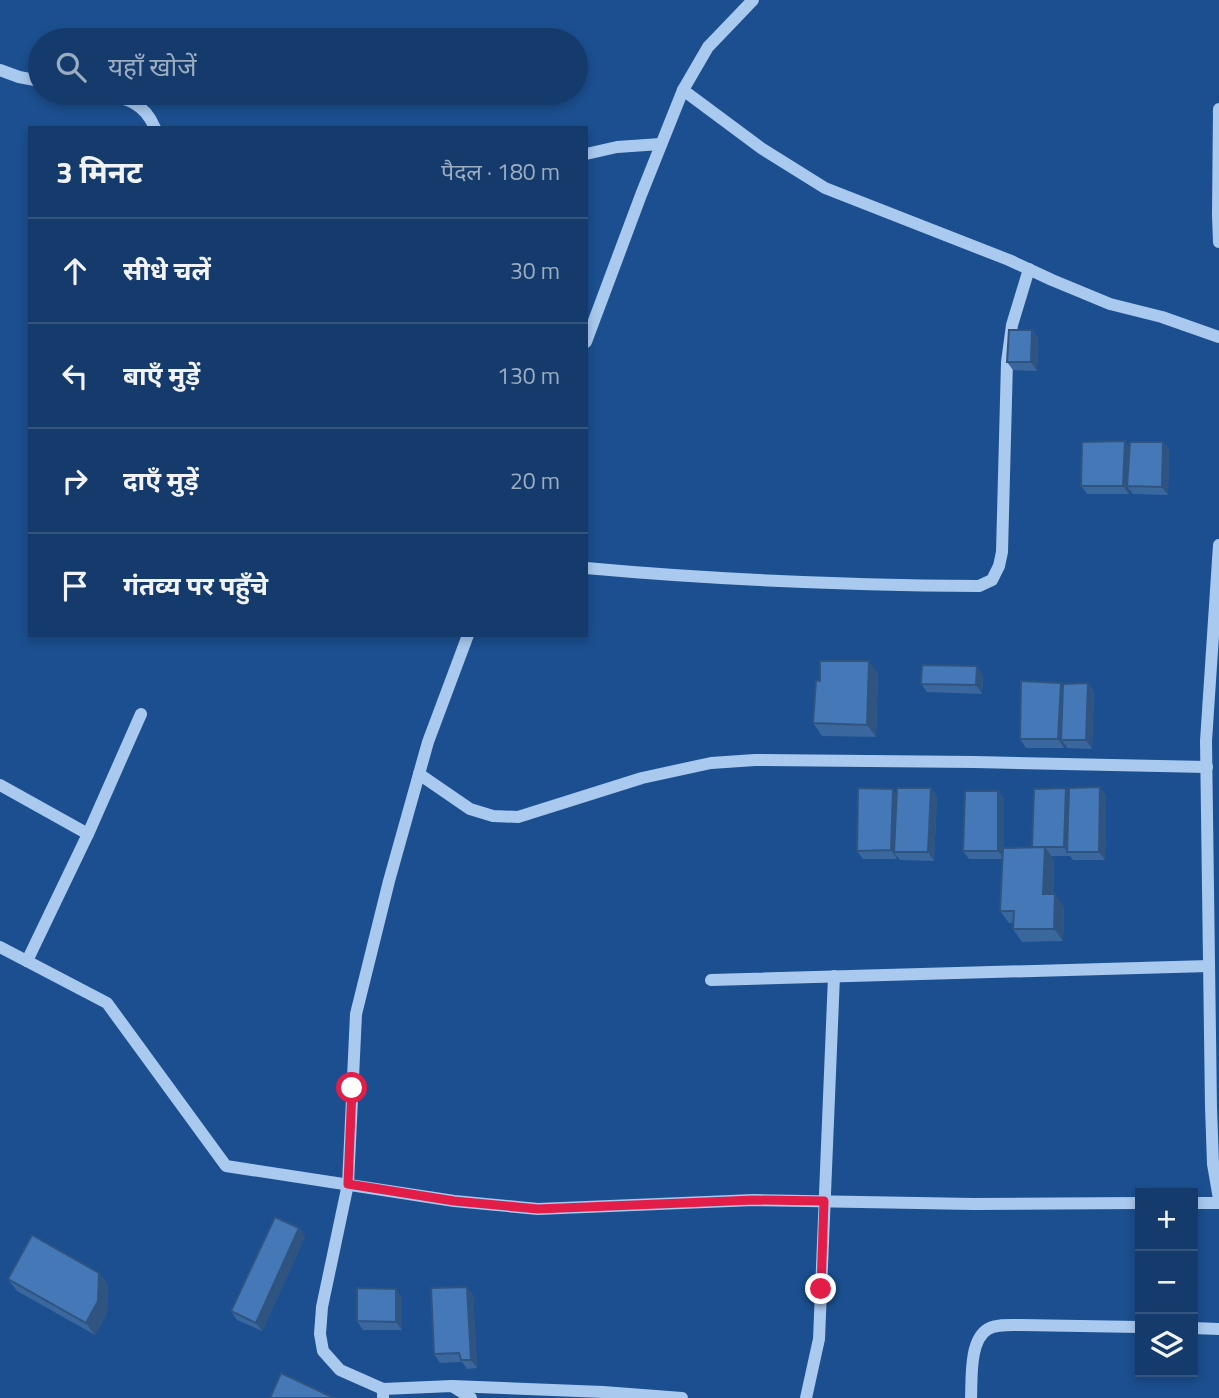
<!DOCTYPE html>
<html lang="hi">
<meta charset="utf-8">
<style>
:root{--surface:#143b6b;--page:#214673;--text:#f1f3f6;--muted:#9dadc1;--line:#33557e}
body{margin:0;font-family:"Titillium Web","Noto Sans Devanagari",sans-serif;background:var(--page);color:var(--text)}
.controls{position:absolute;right:21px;bottom:21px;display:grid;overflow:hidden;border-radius:0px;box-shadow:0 4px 10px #0003}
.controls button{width:63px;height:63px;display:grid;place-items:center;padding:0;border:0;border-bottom:2px solid var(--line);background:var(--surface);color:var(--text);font:35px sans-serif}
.stop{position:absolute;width:21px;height:21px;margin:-16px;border:5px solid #e11d48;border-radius:50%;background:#fff}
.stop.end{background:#e11d48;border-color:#fff;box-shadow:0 2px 7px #0008}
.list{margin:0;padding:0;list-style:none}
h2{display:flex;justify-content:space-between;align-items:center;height:91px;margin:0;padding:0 28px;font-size:30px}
h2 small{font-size:23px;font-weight:400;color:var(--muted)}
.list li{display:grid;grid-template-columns:46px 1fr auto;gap:21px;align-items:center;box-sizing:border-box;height:105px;padding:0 28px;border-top:2px solid var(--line)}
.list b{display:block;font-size:26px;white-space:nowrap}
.list em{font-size:23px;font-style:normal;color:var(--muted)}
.icon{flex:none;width:38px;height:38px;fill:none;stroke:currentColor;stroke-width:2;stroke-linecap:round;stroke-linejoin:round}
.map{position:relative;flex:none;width:1219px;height:1398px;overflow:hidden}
.search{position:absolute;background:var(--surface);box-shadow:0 4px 10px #0003;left:28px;top:28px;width:560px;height:77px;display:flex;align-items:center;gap:18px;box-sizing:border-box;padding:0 24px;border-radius:38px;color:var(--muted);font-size:26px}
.panel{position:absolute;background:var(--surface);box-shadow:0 4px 10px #0003;left:28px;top:126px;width:560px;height:511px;border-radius:0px}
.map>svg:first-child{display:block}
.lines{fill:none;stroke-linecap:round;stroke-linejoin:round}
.minor{stroke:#a9c9ee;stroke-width:12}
.wall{fill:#3a679d}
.shaded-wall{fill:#305480}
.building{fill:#4478b7;stroke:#305480;stroke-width:2}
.route{stroke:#e11d48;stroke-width:9}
</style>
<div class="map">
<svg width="1219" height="1398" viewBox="0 0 1219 1398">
<rect width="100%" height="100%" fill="#1b4f8f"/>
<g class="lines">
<g class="minor">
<path d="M0,70L19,77L40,81"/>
<path d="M683,90L761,148L825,188L1009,260L1052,280L1110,304L1162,317L1219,337"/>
<path d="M100,93C126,98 144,102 155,128"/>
<path d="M1219,109L1218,215L1219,242"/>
<path d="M586,154L617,147L661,144"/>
<path d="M586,342L641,195L683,90L708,47L753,0"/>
<path d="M1219,545L1206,741L1211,1107L1213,1164L1219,1199"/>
<path d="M586,568C717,580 848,585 979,586L992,580L999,566L1002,552L1007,362L1012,325L1029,269"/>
<path d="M419,774L470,809L493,816L518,817L642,778L711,763L755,760L975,762L1207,767"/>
<path d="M0,785L88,834"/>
<path d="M0,947L107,1003L226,1166L454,1201L538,1209L754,1200L974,1204L1140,1203"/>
<path d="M27,961L88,834L141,714"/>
<path d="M711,980L1209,966"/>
<path d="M1193,1203H1219"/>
<path d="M1193,1328L1219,1329"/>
<path d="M452,1386L471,1398"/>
<path d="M383,1389L452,1386L603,1392L682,1398"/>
<path d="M383,1398V1389L340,1370L323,1351L320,1334L322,1307L348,1184L356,1014L389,881L428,742L468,635"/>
<path d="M806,1398L819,1339L834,976"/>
<path d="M971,1398C972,1379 969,1340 988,1329C997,1324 1011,1325 1021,1325L1140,1327"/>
</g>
</g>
<g class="wall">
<path d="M1032,330L1038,339L1037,371L1013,370L1007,362Z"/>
<path d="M1125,441L1129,448L1163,442L1169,450L1168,495L1133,494L1129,489V494H1087L1081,486Z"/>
<path d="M878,673L876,737L822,736L813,723Z"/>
<path d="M983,675L982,694L927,692L921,684Z"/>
<path d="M1088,683L1094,692L1092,749L1067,748L1065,744L1064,748H1026L1020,739L1063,686Z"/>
<path d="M1100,787L1106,796L1105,860H1073L1070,856H1051L1054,860L1053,894L1064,907L1063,941L1022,942L1013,929V923H1009L1000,911L1003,859H969L963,851L998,791L1004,800V848L1032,847L1066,788L1069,792Z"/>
<path d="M931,788L937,797L934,861L900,860L897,856V859H863L857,851L897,794Z"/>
<path d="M299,1228L305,1237L262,1331L237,1320L231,1311Z"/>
<path d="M99,1273L108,1285L107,1313L95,1335L17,1291L8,1279Z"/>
<path d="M467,1287L473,1295L477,1368L467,1369L462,1362L440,1363L434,1354Z"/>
<path d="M402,1297V1330H363L357,1321Z"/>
</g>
<g class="shaded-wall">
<path d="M1032,330L1038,339L1037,371L1031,362Z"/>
<path d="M1125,441L1131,450L1127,486L1129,489V494L1123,486Z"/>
<path d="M1163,442L1169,450L1168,495L1162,487Z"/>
<path d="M869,661L878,673L876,737L867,725Z"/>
<path d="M977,666L983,675L982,694L976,685Z"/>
<path d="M1061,683L1067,692L1061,740L1065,744L1064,748L1058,739Z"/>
<path d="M1088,683L1094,692L1092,749L1086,740Z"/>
<path d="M1100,787L1106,796L1105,860L1099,852Z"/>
<path d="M931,788L937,797L934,861L928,852Z"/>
<path d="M1066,788L1072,797L1067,852L1064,847Z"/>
<path d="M893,789L899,798L894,852L897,856V859L891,850Z"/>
<path d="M998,791L1004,800V859L998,851Z"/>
<path d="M1045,847L1054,860L1052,906L1043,894Z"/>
<path d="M1055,894L1064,907L1063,941L1054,929Z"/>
<path d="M299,1228L305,1237L262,1331L256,1323Z"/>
<path d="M99,1273L108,1285L107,1313L95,1335L86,1323Z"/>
<path d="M467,1287L473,1295L477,1368L471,1360Z"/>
<path d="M396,1289L402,1297V1330L396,1322Z"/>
</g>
<g class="building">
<path d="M1009,330H1032L1031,362H1007Z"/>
<path d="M1125,441L1123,486H1081L1082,442Z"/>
<path d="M1130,442H1163L1162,487L1127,486Z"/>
<path d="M820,661H869L867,725L813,723L816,680L820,681Z"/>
<path d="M922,665L977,666L976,685L921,684Z"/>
<path d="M1021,681L1061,683L1058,739H1020Z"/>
<path d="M1088,683L1086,740H1061L1063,684Z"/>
<path d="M1100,787L1099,852H1067L1069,788Z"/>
<path d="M858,788L893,789L891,850L857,851Z"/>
<path d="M897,788H931L928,852H894Z"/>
<path d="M1066,788L1064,847H1032L1034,789Z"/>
<path d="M965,791H998V851H963Z"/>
<path d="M1045,847L1043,894H1055L1054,929H1013L1014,911H1000L1003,848Z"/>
<path d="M275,1217L299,1228L256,1323L231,1311Z"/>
<path d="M32,1235L99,1273L98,1301L86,1323L8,1279Z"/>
<path d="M467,1287L471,1360H461L459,1353L434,1354L431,1288Z"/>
<path d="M357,1288L396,1289V1322L357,1321Z"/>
<path d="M281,1373L334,1398H270Z"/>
</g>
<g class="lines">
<path class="route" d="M352,1088L348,1184L454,1201L538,1209L754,1200L824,1201L821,1289"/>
</g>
</svg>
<div class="controls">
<button>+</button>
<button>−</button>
<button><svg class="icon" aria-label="layers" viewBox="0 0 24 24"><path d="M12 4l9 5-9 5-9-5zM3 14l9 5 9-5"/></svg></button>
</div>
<div class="stop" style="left:352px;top:1088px"></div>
<div class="stop end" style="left:821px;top:1289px"></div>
<div class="search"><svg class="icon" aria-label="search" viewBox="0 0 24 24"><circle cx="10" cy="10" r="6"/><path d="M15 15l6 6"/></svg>यहाँ खोजें</div>
<section class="panel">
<h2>3 मिनट<small>पैदल · 180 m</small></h2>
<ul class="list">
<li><svg class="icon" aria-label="ahead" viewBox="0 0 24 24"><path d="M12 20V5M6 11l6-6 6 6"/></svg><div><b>सीधे चलें</b></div><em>30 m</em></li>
<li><svg class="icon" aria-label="left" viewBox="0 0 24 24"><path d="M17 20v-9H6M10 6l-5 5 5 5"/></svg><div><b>बाएँ मुड़ें</b></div><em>130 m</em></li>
<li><svg class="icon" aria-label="right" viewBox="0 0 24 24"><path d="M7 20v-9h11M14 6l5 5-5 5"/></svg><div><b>दाएँ मुड़ें</b></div><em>20 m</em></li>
<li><svg class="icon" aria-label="arrive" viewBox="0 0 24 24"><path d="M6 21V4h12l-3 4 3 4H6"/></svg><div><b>गंतव्य पर पहुँचे</b></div></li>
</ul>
</section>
</div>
